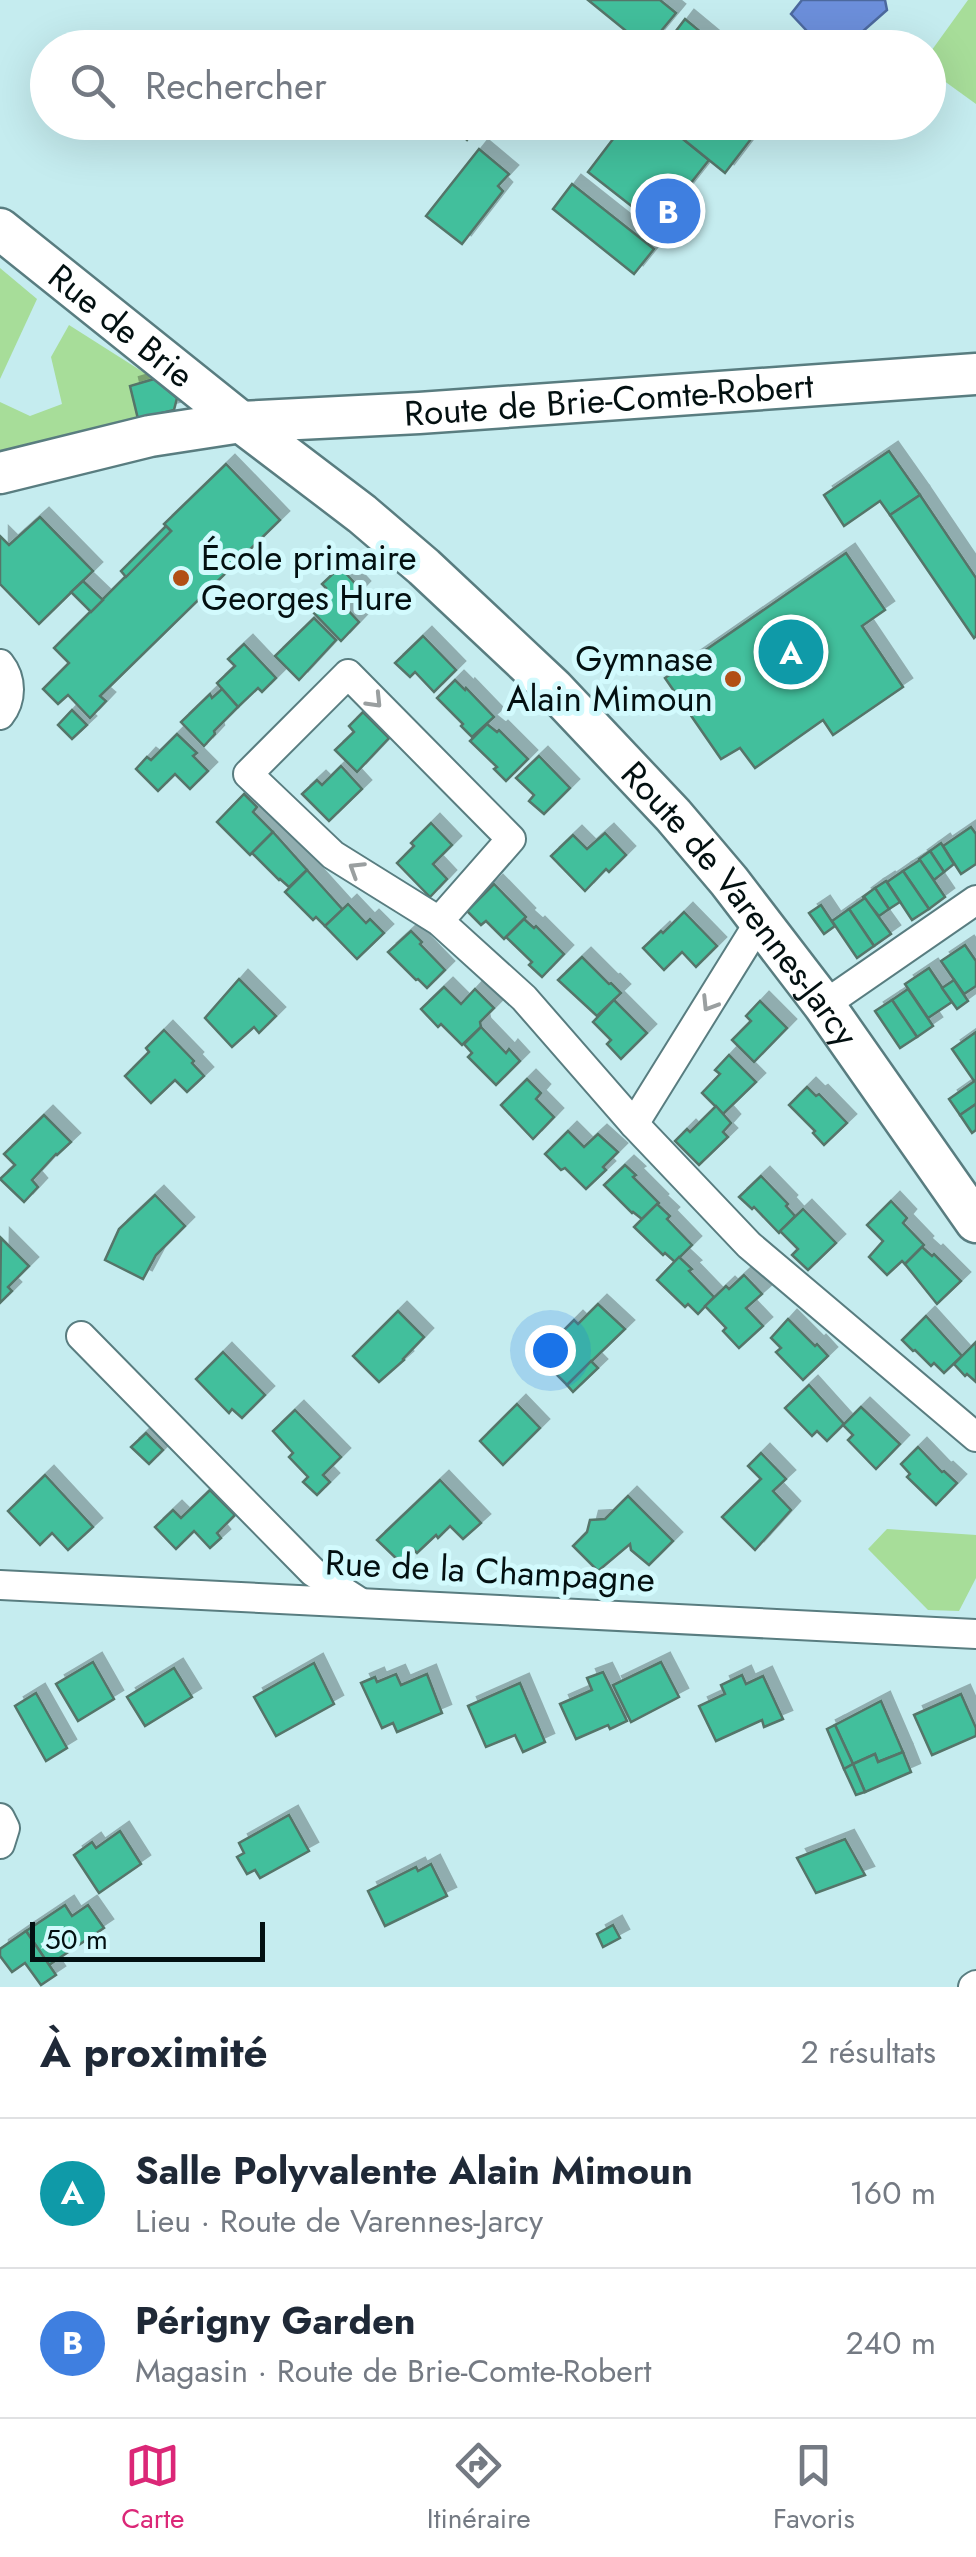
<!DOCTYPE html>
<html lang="fr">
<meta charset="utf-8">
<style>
:root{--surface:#fff;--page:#f2f2f3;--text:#1f2937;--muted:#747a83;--line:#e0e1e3;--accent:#db2777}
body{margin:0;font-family:Jost,sans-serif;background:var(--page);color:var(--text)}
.scale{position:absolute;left:30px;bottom:25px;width:235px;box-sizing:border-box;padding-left:10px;border:5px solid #031011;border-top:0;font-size:28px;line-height:35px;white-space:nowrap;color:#031011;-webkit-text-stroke:8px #d2fafd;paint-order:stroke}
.you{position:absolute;left:550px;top:1350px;width:35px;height:35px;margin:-25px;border:8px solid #fff;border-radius:50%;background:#1a73e8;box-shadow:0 0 0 15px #1a73e833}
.badge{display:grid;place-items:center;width:65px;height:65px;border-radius:50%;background:var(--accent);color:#fff;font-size:32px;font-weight:700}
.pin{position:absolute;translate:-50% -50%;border:5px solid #fff;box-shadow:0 2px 10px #0006}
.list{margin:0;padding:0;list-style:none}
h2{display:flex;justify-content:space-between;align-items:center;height:130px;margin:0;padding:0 40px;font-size:42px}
h2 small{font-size:32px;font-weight:400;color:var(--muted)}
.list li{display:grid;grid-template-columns:65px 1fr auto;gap:30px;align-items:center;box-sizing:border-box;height:150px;padding:0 40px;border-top:2px solid var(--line)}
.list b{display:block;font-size:38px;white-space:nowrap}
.list p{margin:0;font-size:32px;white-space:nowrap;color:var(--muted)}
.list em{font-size:32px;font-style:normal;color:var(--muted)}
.icon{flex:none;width:55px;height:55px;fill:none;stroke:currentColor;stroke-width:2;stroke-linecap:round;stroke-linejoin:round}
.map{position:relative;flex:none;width:976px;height:1987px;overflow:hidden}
.search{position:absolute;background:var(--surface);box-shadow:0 10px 40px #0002;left:30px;right:30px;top:30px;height:110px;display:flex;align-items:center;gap:25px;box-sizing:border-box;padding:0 35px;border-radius:55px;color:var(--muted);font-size:38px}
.sheet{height:430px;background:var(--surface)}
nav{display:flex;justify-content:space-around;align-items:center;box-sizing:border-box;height:140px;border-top:2px solid var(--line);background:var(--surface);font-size:28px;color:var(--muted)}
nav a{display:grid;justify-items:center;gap:5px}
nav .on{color:var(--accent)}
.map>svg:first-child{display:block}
.green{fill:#a7dd99}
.water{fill:#6c8fdb;stroke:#4c699e;stroke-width:2.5}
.building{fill:#43bf9c;stroke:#547469;stroke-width:2.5;filter:url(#shadow)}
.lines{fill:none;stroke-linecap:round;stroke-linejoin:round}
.street-casing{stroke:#597d80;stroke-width:32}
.secondary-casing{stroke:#597d80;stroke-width:45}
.street{stroke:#fff;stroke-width:28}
.secondary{stroke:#fff;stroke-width:40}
.oneway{stroke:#9a9fa0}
.poi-dot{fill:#b14f15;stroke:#d2fafd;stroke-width:4}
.labels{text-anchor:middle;stroke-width:10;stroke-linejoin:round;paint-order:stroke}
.street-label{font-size:35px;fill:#031011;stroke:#d2fafd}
.poi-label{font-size:35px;fill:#031011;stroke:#d2fafd;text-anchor:start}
</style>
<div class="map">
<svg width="976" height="1987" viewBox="0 0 976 1987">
<defs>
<filter id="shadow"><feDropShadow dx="9" dy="-9" stdDeviation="0" flood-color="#0004"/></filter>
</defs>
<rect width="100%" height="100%" fill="#c5ecef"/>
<g class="green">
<path d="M968,0H976V104L929,70V54Z"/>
<path d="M0,268L37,299L0,379Z"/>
<path d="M69,325L154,379L130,386L138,419L0,452V402L30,416L62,404L51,357Z"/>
<path d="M887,1529L976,1535V1578L959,1611L928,1610L868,1549Z"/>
</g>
<path class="water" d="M802,0H885L887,10L845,47H822L791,14Z"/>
<g class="building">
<path d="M588,0H660L676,13L647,48Z"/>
<path d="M685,19L720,48H663Z"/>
<path d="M450,122H481L467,140L449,124Z"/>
<path d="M626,122H662L709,160L657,226L588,172Z"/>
<path d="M662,122H764L725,173Z"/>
<path d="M479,149L509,174L498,186L503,191L462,244L426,216Z"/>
<path d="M572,184L654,249L634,274L553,209Z"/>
<path d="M154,379L177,398L174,410L138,419L130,386Z"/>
<path d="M889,451L920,495L890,515L880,501L844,526L824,495Z"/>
<path d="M226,464L280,520L100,696L106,701L90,718L68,695L58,704L43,689L69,663L54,648L171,531L164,524Z"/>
<path d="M920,495L976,578V636L974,638L890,515Z"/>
<path d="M40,517L93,571L39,624L0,584V536L9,545Z"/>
<path d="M166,526L171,531L126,577L121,571Z"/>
<path d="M846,553L885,610L862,626L903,687L833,735L823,720L755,768L740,748L721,759L665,678Z"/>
<path d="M340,567L361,590L345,607L359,622L341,641L308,607L326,588L322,584Z"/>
<path d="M83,581L103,600L91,612L71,592Z"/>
<path d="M314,618L336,640L299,680L275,656Z"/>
<path d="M423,636L456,670L434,692L415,672L410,677L395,663Z"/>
<path d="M244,644L276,678L262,692L258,688L238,707L217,683L235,666L228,659Z"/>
<path d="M455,680L465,690L466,688L494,717L472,737L461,726L463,724L437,698Z"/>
<path d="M222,689L238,707L214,731L215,734L204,746L181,722L210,694L212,698Z"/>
<path d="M72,710L87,725L72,739L58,725Z"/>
<path d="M363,712L389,738L357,772L335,750L354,732L349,726Z"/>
<path d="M487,724L497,732L499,730L528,759L506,781L494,769L497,767L470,741Z"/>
<path d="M177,734L197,753L193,756L208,771L190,789L175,774L158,791L136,769L147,757L151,760Z"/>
<path d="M539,756L570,788L544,814L529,801L534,795L516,778Z"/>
<path d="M341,766L362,789L329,821L302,794L317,780L322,785Z"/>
<path d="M244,794L257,807L253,812L273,832L250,855L217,822Z"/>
<path d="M431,823L452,845L433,864L447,879L430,897L397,863L414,846L411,843Z"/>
<path d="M971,827L976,834V864L961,874L943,846Z"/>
<path d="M273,832L307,870L289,887L280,879L279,880L252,853Z"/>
<path d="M605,833L626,855L609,872L606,869L585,891L551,856L573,835L587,849Z"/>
<path d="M941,843L954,864L944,872L930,851Z"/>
<path d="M930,851L944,872L934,880L919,859Z"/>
<path d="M920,860L945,897L929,909L903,871Z"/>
<path d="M307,870L343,910L325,926L316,917L313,920L285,892Z"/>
<path d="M903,871L929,909L912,920L887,882Z"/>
<path d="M886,881L900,902L889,909L875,888Z"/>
<path d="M494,884L526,917L504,939L486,921L481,925L467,911Z"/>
<path d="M875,888L889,909L879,916L863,897Z"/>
<path d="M865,898L891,934L874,946L849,909Z"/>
<path d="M348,904L366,923L370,919L384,933L357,959L325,926Z"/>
<path d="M821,905L835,926L824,934L809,913Z"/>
<path d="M849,909L874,946L857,958L832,921Z"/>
<path d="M684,912L717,946L696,967L682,952L664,970L643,948L661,931L663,933Z"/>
<path d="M524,919L534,928L536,926L564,954L542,977L529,965L532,962L506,937Z"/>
<path d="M411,931L422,942L420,944L445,970L427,988L418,979L416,980L388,952Z"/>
<path d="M965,945L976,961V986L964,994L941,961Z"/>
<path d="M582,957L609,984L611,983L621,993L597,1016L558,980Z"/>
<path d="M929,968L952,1002L928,1018L905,984Z"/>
<path d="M239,979L276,1016L259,1033L254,1027L232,1047L205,1018Z"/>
<path d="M954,980L968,1001L957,1009L942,988Z"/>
<path d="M444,987L461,1004L475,989L494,1008L480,1022L481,1027L462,1045L441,1024L438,1027L421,1009Z"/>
<path d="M908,989L933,1026L917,1037L892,1000Z"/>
<path d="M614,1000L647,1033L621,1059L607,1044L611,1040L593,1022Z"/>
<path d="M892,1000L917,1037L900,1048L875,1011Z"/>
<path d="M760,1001L787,1028L754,1062L732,1040L751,1021L746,1016Z"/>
<path d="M481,1027L506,1053L509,1049L520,1061L496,1085L468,1057L472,1053L464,1044Z"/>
<path d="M164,1030L194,1061L192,1063L204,1076L187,1092L175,1080L151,1103L125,1076L149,1052L146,1048Z"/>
<path d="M976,1032V1080L974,1081L952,1049Z"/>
<path d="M729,1055L756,1082L723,1114L702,1093L720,1074L715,1070Z"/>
<path d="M527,1079L541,1093L536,1099L554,1117L533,1139L501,1105Z"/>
<path d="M976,1080V1104L960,1115L949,1099Z"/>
<path d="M807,1087L816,1096L819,1094L847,1123L824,1145L813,1133L815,1131L789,1105Z"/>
<path d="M976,1104V1130L972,1133L960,1115Z"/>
<path d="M716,1106L731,1123L723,1132L728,1137L699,1165L675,1141L687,1129L690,1132Z"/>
<path d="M44,1115L71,1142L57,1155L56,1154L32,1180L38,1187L24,1202L0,1179L15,1165L4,1154Z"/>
<path d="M568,1131L584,1147L598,1134L618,1152L603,1167L606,1170L586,1189L565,1168L561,1170L545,1154Z"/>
<path d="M625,1165L636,1175L633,1177L659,1203L642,1219L633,1212L632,1213L604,1185Z"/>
<path d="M761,1176L788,1204L786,1206L795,1216L779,1233L754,1207L752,1209L739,1197Z"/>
<path d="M155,1195L185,1226L156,1255L143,1279L105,1260L119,1229Z"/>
<path d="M891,1201L907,1218L903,1223L924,1245L905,1264L902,1261L887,1275L869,1257L883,1241L867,1225Z"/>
<path d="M657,1204L670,1216L667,1219L692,1245L675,1262L665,1253L663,1255L634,1227Z"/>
<path d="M803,1209L836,1243L808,1270L792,1255L798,1249L780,1231Z"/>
<path d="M1,1238L29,1266L8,1287L12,1291L0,1303Z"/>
<path d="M922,1247L932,1256L934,1254L961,1281L937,1304L905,1264Z"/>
<path d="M679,1257L692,1269L689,1271L714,1297L698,1314L688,1304L685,1307L657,1280Z"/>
<path d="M744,1275L762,1294L746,1308L763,1326L739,1348L723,1331L726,1328L705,1306L726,1286L729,1289Z"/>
<path d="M598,1304L625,1329L567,1385L538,1356L574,1320L578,1324Z"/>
<path d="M398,1311L424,1337L403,1359L404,1360L379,1382L353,1356Z"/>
<path d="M926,1316L962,1356L944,1373L934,1363L931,1366L915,1350L913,1351L902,1340Z"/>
<path d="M788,1319L815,1346L817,1344L828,1356L803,1380L776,1352L781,1348L771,1338Z"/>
<path d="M976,1342V1382L967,1374L965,1376L954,1364Z"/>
<path d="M223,1352L265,1395L242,1418L232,1409L229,1413L196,1379Z"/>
<path d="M591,1361L598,1368L573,1392L567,1385Z"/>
<path d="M809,1385L844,1424L827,1441L817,1431L812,1436L785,1408Z"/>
<path d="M517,1404L540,1428L503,1465L480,1441Z"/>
<path d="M861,1407L900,1444L876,1469L848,1440L853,1435L843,1425Z"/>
<path d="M295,1410L341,1457L323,1475L330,1482L317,1495L303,1482L308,1477L289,1457L293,1453L273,1431Z"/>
<path d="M146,1433L163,1450L149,1464L131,1447Z"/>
<path d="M918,1447L942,1472L944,1471L957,1483L936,1505L907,1477L910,1474L901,1464Z"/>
<path d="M761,1453L786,1479L773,1491L791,1510L755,1550L722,1517L761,1479L748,1466Z"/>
<path d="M45,1475L93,1527L68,1550L52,1533L40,1545L8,1511Z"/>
<path d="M440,1480L481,1523L463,1539L450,1526L438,1538L436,1535L417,1553L414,1550L400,1562L377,1540Z"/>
<path d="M210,1490L235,1515L217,1533L221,1538L210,1548L194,1531L176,1549L155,1527L173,1510L181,1518Z"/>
<path d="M628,1496L673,1541L649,1565L631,1550L630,1544L598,1571L573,1546L587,1532L590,1520L605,1519Z"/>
<path d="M93,1662L114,1699L78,1721L56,1684Z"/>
<path d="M661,1662L679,1697L631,1722L613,1685Z"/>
<path d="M314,1663L334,1704L276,1736L254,1697Z"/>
<path d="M174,1668L192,1697L145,1726L127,1697Z"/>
<path d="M603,1672L627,1721L610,1729L608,1725L576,1739L560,1704L592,1690L587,1678Z"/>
<path d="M396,1674L401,1685L427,1674L442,1713L397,1732L393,1723L382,1728L361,1683L375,1677L377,1682Z"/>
<path d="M742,1675L746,1684L763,1676L783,1719L764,1727L762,1720L716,1741L699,1706L725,1694L721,1685Z"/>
<path d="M520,1683L545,1742L523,1752L515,1735L486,1747L468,1706Z"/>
<path d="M36,1693L67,1748L46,1761L15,1706Z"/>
<path d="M961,1694L976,1728V1736L932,1755L914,1715Z"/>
<path d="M881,1701L903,1752L878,1762L875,1754L853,1764L835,1725Z"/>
<path d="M835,1725L853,1764L844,1769L827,1729Z"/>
<path d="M903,1752L911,1772L865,1792L853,1764L875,1754L878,1762Z"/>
<path d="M853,1764L865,1792L856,1795L844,1769Z"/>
<path d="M289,1815L309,1851L260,1878L255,1870L247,1874L237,1857L244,1853L239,1843Z"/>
<path d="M120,1831L141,1864L99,1893L74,1855L92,1842L96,1848Z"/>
<path d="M845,1839L865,1875L816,1893L797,1858Z"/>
<path d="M431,1864L447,1896L385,1926L368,1891L416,1867L418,1871Z"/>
<path d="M65,1905L72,1916L88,1905L104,1928L49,1965L26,1931Z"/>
<path d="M613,1925L620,1938L603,1947L597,1934Z"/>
<path d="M26,1931L56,1975L41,1985L25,1963L12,1972L0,1956V1949Z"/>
</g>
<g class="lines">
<defs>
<g id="street">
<path d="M0,664C12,679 12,700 0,715"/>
<path d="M439,921L511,839L348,674L248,774L333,855L439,921L524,998L634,1124L749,1245L976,1437"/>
<path d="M824,1005L976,900"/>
<path d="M634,1124L760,921"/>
<path d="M81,1336L313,1572L358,1601"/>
<path d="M0,1585L976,1634"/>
<path d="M0,1818L5,1828L0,1844"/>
<path d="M973,1987L976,1985"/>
</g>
<g id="secondary">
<path id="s1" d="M0,229L241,422L362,514L424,567L553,688L673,815L729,881L824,1005L976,1222"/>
<path id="s2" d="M0,473L150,436L241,422L419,413L976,374"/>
</g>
</defs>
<use href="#street" class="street-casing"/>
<use href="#secondary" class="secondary-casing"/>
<use href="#street" class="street"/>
<use href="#secondary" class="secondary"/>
</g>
<defs><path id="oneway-chevron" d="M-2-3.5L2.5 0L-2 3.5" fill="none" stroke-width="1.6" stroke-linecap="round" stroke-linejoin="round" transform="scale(2.5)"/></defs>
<g class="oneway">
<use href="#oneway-chevron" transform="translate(375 701) rotate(46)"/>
<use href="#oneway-chevron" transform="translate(356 869) rotate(-148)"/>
<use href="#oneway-chevron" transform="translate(709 1004) rotate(122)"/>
</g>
<g class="poi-dot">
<circle cx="181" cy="578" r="10"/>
<circle cx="733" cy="679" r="10"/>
</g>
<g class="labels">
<g class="street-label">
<text dy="12" stroke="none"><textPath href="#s1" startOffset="155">Rue de Brie</textPath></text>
<text dy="12" stroke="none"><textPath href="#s2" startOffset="615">Route de Brie-Comte-Robert</textPath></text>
<text dy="12" stroke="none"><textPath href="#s1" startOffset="1005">Route de Varennes-Jarcy</textPath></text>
<text transform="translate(490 1571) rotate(3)" y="12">Rue de la Champagne</text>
</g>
<g class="poi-label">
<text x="201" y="570">École primaire<tspan x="201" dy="40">Georges Hure</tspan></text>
<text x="713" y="671" text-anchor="end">Gymnase<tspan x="713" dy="40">Alain Mimoun</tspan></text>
</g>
</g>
</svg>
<div class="scale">50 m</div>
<div class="you"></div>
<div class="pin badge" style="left:791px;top:652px;background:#0f9aa8">A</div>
<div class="pin badge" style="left:668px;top:211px;background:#3f7fe0">B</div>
<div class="search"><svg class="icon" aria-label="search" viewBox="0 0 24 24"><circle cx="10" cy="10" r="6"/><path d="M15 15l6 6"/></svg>Rechercher</div>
</div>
<section class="sheet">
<h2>À proximité<small>2 résultats</small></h2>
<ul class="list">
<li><span class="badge" style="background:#0f9aa8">A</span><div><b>Salle Polyvalente Alain Mimoun</b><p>Lieu · Route de Varennes-Jarcy</p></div><em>160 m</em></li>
<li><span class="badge" style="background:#3f7fe0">B</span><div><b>Périgny Garden</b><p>Magasin · Route de Brie-Comte-Robert</p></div><em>240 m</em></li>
</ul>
</section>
<nav>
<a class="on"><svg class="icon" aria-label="map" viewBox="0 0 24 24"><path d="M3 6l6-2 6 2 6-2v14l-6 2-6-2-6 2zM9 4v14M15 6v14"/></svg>Carte</a>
<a><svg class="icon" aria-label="directions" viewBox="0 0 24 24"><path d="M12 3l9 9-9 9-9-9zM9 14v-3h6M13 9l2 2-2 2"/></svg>Itinéraire</a>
<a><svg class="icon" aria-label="saved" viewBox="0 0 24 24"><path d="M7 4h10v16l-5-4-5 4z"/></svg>Favoris</a>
</nav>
